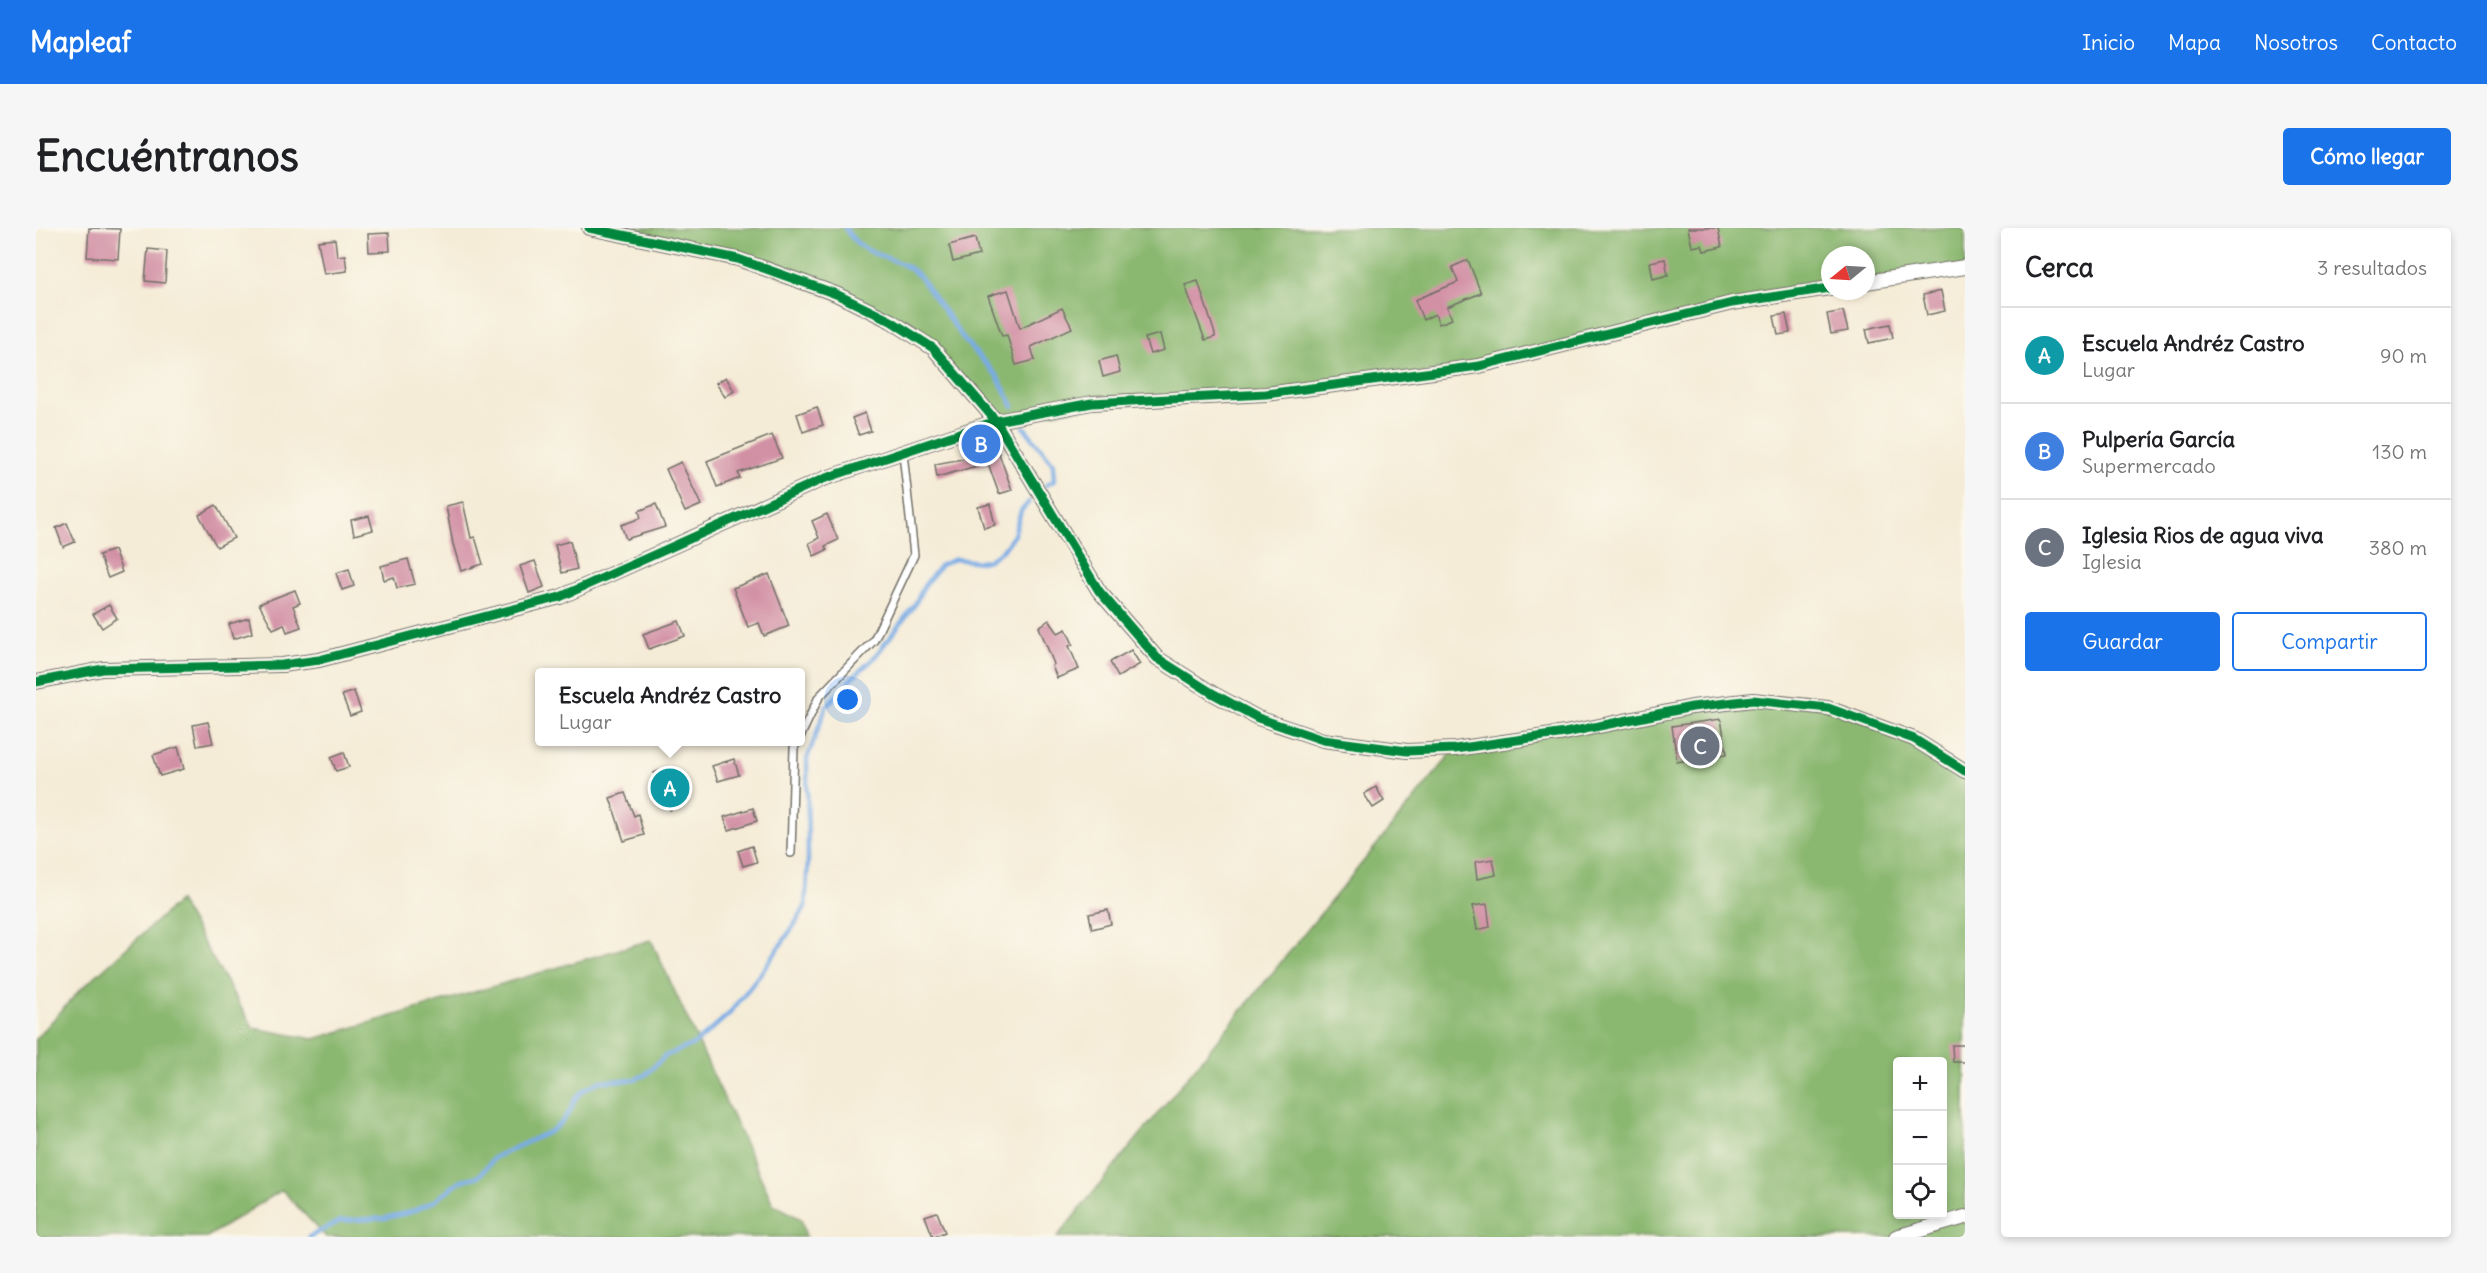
<!DOCTYPE html>
<html lang="es">
<meta charset="utf-8">
<style>
:root{--surface:#fff;--page:#f6f6f6;--text:#202124;--muted:#757577;--line:#e0e0e0;--accent:#1a73e8}
body{margin:0;font-family:Delius,sans-serif;background:var(--page);color:var(--text)}
.controls{position:absolute;right:18px;bottom:18px;display:grid;overflow:hidden;border-radius:6px;box-shadow:0 3px 9px #0003}
.controls button{width:54px;height:54px;display:grid;place-items:center;padding:0;border:0;border-bottom:2px solid var(--line);background:var(--surface);color:var(--text);font:30px sans-serif}
.compass{position:absolute;left:1785px;top:18px;width:54px;height:54px;border-radius:50%;background:var(--surface);box-shadow:0 3px 9px #0003;rotate:252deg}
.you{position:absolute;left:812px;top:472px;width:21px;height:21px;margin:-15px;border:4px solid #fff;border-radius:50%;background:#1a73e8;box-shadow:0 0 0 9px #1a73e833}
.badge{display:grid;place-items:center;width:39px;height:39px;border-radius:50%;background:var(--accent);color:#fff;font-size:20px;font-weight:700}
.pin{position:absolute;translate:-50% -50%;border:3px solid #fff;box-shadow:0 2px 6px #0006}
.popup{position:absolute;left:499px;top:440px;width:270px;height:78px;box-sizing:border-box;display:grid;place-content:center;border-radius:6px;background:var(--surface);filter:drop-shadow(0 2px 4px #0005);font-size:20px;white-space:nowrap;color:var(--muted)}
.popup b{font-size:22px;color:var(--text)}
.popup::after{content:'';position:absolute;left:50%;top:100%;margin-left:-12px;border:12px solid transparent;border-top-color:var(--surface)}
.list{margin:0;padding:0;list-style:none}
h2{display:flex;justify-content:space-between;align-items:center;height:78px;margin:0;padding:0 24px;font-size:26px}
h2 small{font-size:20px;font-weight:400;color:var(--muted)}
.list li{display:grid;grid-template-columns:39px 1fr auto;gap:18px;align-items:center;box-sizing:border-box;height:96px;padding:0 24px;border-top:2px solid var(--line)}
.list b{display:block;font-size:22px;white-space:nowrap}
.list p{margin:0;font-size:20px;white-space:nowrap;color:var(--muted)}
.list em{font-size:20px;font-style:normal;color:var(--muted)}
.actions{display:flex;gap:12px;padding:18px 24px}
.actions a{flex:1;padding:14px 0;border:2px solid var(--accent);border-radius:6px;text-align:center;font-size:21px;color:var(--accent)}
.actions .main{background:var(--accent);color:#fff}
.icon{flex:none;width:33px;height:33px;fill:none;stroke:currentColor;stroke-width:2;stroke-linecap:round;stroke-linejoin:round}
.map{position:relative;flex:none;width:1929px;height:1009px;overflow:hidden;border-radius:6px}
header{display:flex;align-items:center;gap:36px;box-sizing:border-box;height:84px;padding:0 30px;background:var(--accent);color:#fff}
header strong{font-size:28px}
nav{display:flex;gap:33px;margin-inline-start:auto;font-size:21px}
.intro{display:flex;align-items:center;justify-content:space-between;box-sizing:border-box;height:144px;padding:0 36px}
h1{margin:0;font-size:42px}
.button{padding:15px 27px;border-radius:6px;background:var(--accent);color:#fff;font-size:21px;font-weight:700}
main{display:flex;gap:36px;padding:0 36px}
aside{flex:1;background:var(--surface);border-radius:6px;box-shadow:0 3px 9px #0003}
.map>svg:first-child{display:block}
.forest{fill:#8bb871;stroke:#5b724e;stroke-width:1.5;fill-rule:evenodd}
.lines{fill:none;stroke-linecap:round;stroke-linejoin:round}
.stream{stroke:#78abe5;stroke-width:4.5}
.building{fill:#d290a5}
.service-casing{stroke:#726f67;stroke-width:10}
.minor-casing{stroke:#726f67;stroke-width:16}
.service{stroke:#fff;stroke-width:7}
.minor{stroke:#fff;stroke-width:14}
.cycleway-casing{stroke:#fbf7ec;stroke-width:13}
.cycleway{stroke:#00873e;stroke-width:9}
</style>
<header>
<strong>Mapleaf</strong>
<nav><a>Inicio</a><a>Mapa</a><a>Nosotros</a><a>Contacto</a></nav>
</header>
<div class="intro"><h1>Encuéntranos</h1><a class="button">Cómo llegar</a></div>
<main>
<div class="map">
<svg width="1929" height="1009" viewBox="0 0 1929 1009">
<rect width="100%" height="100%" fill="#fbf7ec"/>
<filter id="ink" filterUnits="userSpaceOnUse"><feTurbulence type="fractalNoise" baseFrequency=".0167" numOctaves="2"/><feDisplacementMap in="SourceGraphic" scale="12" xChannelSelector="R" yChannelSelector="G"/><feConvolveMatrix kernelMatrix="1 2 1 2 8 2 1 2 1" color-interpolation-filters="sRGB"/></filter>
<filter id="wash" filterUnits="userSpaceOnUse"><feTurbulence type="fractalNoise" baseFrequency=".008" numOctaves="4" result="noise"/><feDisplacementMap in="SourceGraphic" scale="24" xChannelSelector="R" yChannelSelector="G"/><feGaussianBlur stdDeviation="1.35" result="paint"/><feColorMatrix in="noise" values="0 0 0 0 0 0 0 0 0 0 0 0 0 0 0 0 0 1.4 0 .05"/><feComposite in="paint" operator="in"/></filter>
<g filter="url(#wash)">
<rect width="100%" height="100%" fill="#f5ecd7"/>
<g class="forest">
<path d="M591,0H1929V39L1830,54V27H1794V60L1443,138L1230,166L1118,170L960,193L897,120L855,93L702,31L592,8Z"/>
<path d="M1717,472L1792,480L1878,511L1929,543V1009H1021L1419,521ZM1862,834H1906V986H1862Z"/>
<path d="M143,673L217,800L278,811L615,712L737,976L765,991L770,1009H290L246,962L171,1009H0V811L42,764Z"/>
</g>
<g class="lines">
<g class="stream">
<path d="M809,0C829,34 860,24 884,49L929,113L961,148L977,178"/>
<path d="M988,199L1017,236L1018,253L1010,257"/>
<path d="M273,1009L304,993L349,990L375,984L397,974L424,953L443,948L459,929L515,903L526,894L534,883L539,871L549,861L565,853L597,852L609,847L629,828L660,815L693,786L728,741L757,699L769,679L772,632L771,531L790,479L817,449L837,431L878,378L888,358L905,337L919,331L944,334L953,332L968,321L978,307L985,283L993,274"/>
</g>
</g>
<g id="blocks">
<g class="building">
<path d="M53,0L84,1L82,31L51,29Z"/>
<path d="M1652,0H1682L1686,19L1668,23L1666,17L1656,19Z"/>
<path d="M353,5L354,23L333,24L332,6Z"/>
<path d="M939,10L943,27L917,34L913,17Z"/>
<path d="M299,11L301,28L309,27L311,43L288,46L282,13Z"/>
<path d="M112,21L131,23L129,55L109,53Z"/>
<path d="M1629,31L1632,47L1617,51L1614,34Z"/>
<path d="M1432,32L1445,65L1411,79L1416,91L1403,96L1399,86L1387,92L1379,72L1422,54L1416,39Z"/>
<path d="M1162,53L1179,106V109L1169,112L1149,57Z"/>
<path d="M972,62L984,100L1026,80L1036,100L995,119L999,132L980,137L971,107L966,108L952,68Z"/>
<path d="M1905,63L1909,83L1891,87L1887,67Z"/>
<path d="M1807,83L1812,103L1795,106L1791,86Z"/>
<path d="M1750,86L1754,105L1742,107L1738,88Z"/>
<path d="M1854,96L1857,110L1833,115L1830,101Z"/>
<path d="M1124,106L1128,122L1114,126L1109,110Z"/>
<path d="M1080,128L1084,144L1067,149L1063,133Z"/>
<path d="M690,149L698,163L689,169L680,155Z"/>
<path d="M781,179L787,197L767,204L761,186Z"/>
<path d="M829,185L835,203L823,207L816,190Z"/>
<path d="M956,206L976,262L963,266L952,235L901,249L899,236L926,231L935,227L931,214Z"/>
<path d="M736,207L746,230L702,245L704,250L681,259L671,233Z"/>
<path d="M645,234L665,277L649,284L630,241Z"/>
<path d="M427,274L435,310L439,309L447,336L425,343L417,316L410,278Z"/>
<path d="M620,276L629,299L590,311L585,297L605,290L603,283Z"/>
<path d="M954,276L959,297L948,300L942,279Z"/>
<path d="M180,277L198,310L181,319L163,287Z"/>
<path d="M791,286L802,312L789,318L791,322L778,328L773,315L783,310L776,293Z"/>
<path d="M333,288L337,302L318,307L315,292Z"/>
<path d="M31,295L39,314L27,319L20,300Z"/>
<path d="M534,313L541,341L526,345L519,317Z"/>
<path d="M78,322L86,344L72,350L63,327Z"/>
<path d="M372,331L379,356L361,360L358,349L348,352L345,338Z"/>
<path d="M499,333L508,359L493,365L484,338Z"/>
<path d="M313,341L318,358L306,362L300,345Z"/>
<path d="M733,346L753,398L728,408L723,395L712,399L697,360Z"/>
<path d="M259,362L264,375L257,378L265,399L251,404L248,396L237,401L223,376Z"/>
<path d="M73,377L81,390L66,400L57,386Z"/>
<path d="M213,390L216,405L197,411L193,396Z"/>
<path d="M1013,392L1022,405L1030,401L1037,416L1033,418L1043,441L1021,450L1016,438L1018,436L1003,399Z"/>
<path d="M643,393L649,408L613,421L607,406Z"/>
<path d="M1095,422L1104,436L1082,449L1074,434Z"/>
<path d="M318,463L325,484L314,488L306,467Z"/>
<path d="M1685,491L1691,526L1641,534L1636,498Z"/>
<path d="M172,494L177,515L161,518L157,497Z"/>
<path d="M142,519L148,541L124,548L117,527Z"/>
<path d="M308,524L313,539L300,543L295,529Z"/>
<path d="M698,531L703,547L682,553L676,538Z"/>
<path d="M634,539L649,575L634,582L618,545Z"/>
<path d="M1340,559L1348,573L1337,580L1328,566Z"/>
<path d="M589,565L598,588L602,586L608,607L588,613L574,570Z"/>
<path d="M717,580L721,593L693,602L688,589Z"/>
<path d="M716,618L721,634L707,638L702,623Z"/>
<path d="M1457,631L1460,647L1441,651L1439,634Z"/>
<path d="M1451,676L1454,699L1441,702L1437,678Z"/>
<path d="M1072,682L1075,696L1056,701L1053,686Z"/>
<path d="M1916,817H1929V834H1917Z"/>
<path d="M901,984L909,1004L897,1009L889,988Z"/>
</g>
</g>
</g>
<g filter="url(#ink)">
<use href="#blocks" fill-opacity="0" stroke="#726f67" stroke-width="1.5"/>
<g class="lines">
<defs>
<g id="service">
<path d="M765,507L783,469L838,412L878,327L867,225"/>
<path d="M755,625L758,520L761,514"/>
</g>
<g id="minor">
<path d="M553,0L702,31L800,66L855,93L897,120L960,193L1063,363L1121,430L1176,465L1222,490L1287,512L1371,523L1419,521L1529,505L1656,479L1717,472L1792,480L1878,511L1929,543"/>
<path d="M1830,54L1929,39"/>
<path d="M0,454L67,441L246,437L283,432L524,369L787,251L960,193L1056,175L1230,166L1443,138L1696,75L1794,60"/>
<path d="M1860,1009L1929,989"/>
</g>
</defs>
<use href="#service" class="service-casing"/>
<use href="#minor" class="minor-casing"/>
<use href="#service" class="service"/>
<use href="#minor" class="minor"/>
<defs>
<g id="cycleway">
<path d="M553,0L702,31L800,66L855,93L897,120L960,193L1063,363L1121,430L1176,465L1222,490L1287,512L1371,523L1419,521L1529,505L1656,479L1717,472L1792,480L1878,511L1929,543"/>
<path d="M0,454L67,441L246,437L283,432L524,369L787,251L960,193L1056,175L1230,166L1443,138L1696,75L1794,60"/>
</g>
</defs>
<use href="#cycleway" class="cycleway-casing"/>
<use href="#cycleway" class="cycleway"/>
</g>
</g>
</svg>
<div class="controls">
<button>+</button>
<button>−</button>
<button><svg class="icon" aria-label="locate" viewBox="0 0 24 24"><circle cx="12" cy="12" r="6"/><path d="M12 2v4M12 18v4M2 12h4M18 12h4"/></svg></button>
</div>
<svg class="compass" viewBox="-18 -18 36 36"><path d="M0-13l5 13h-10z" fill="#e53935"/><path d="M0 13l5-13h-10z" fill="#757577"/></svg>
<div class="you"></div>
<div class="pin badge" style="left:634px;top:560px;background:#0f9aa8">A</div>
<div class="popup"><b>Escuela Andréz Castro</b>Lugar</div>
<div class="pin badge" style="left:945px;top:216px;background:#3f7fe0">B</div>
<div class="pin badge" style="left:1664px;top:518px;background:#6b7280">C</div>
</div>
<aside>
<h2>Cerca<small>3 resultados</small></h2>
<ul class="list">
<li><span class="badge" style="background:#0f9aa8">A</span><div><b>Escuela Andréz Castro</b><p>Lugar</p></div><em>90 m</em></li>
<li><span class="badge" style="background:#3f7fe0">B</span><div><b>Pulpería García</b><p>Supermercado</p></div><em>130 m</em></li>
<li><span class="badge" style="background:#6b7280">C</span><div><b>Iglesia Rios de agua viva</b><p>Iglesia</p></div><em>380 m</em></li>
</ul>
<div class="actions"><a class="main">Guardar</a><a>Compartir</a></div>
</aside>
</main>
